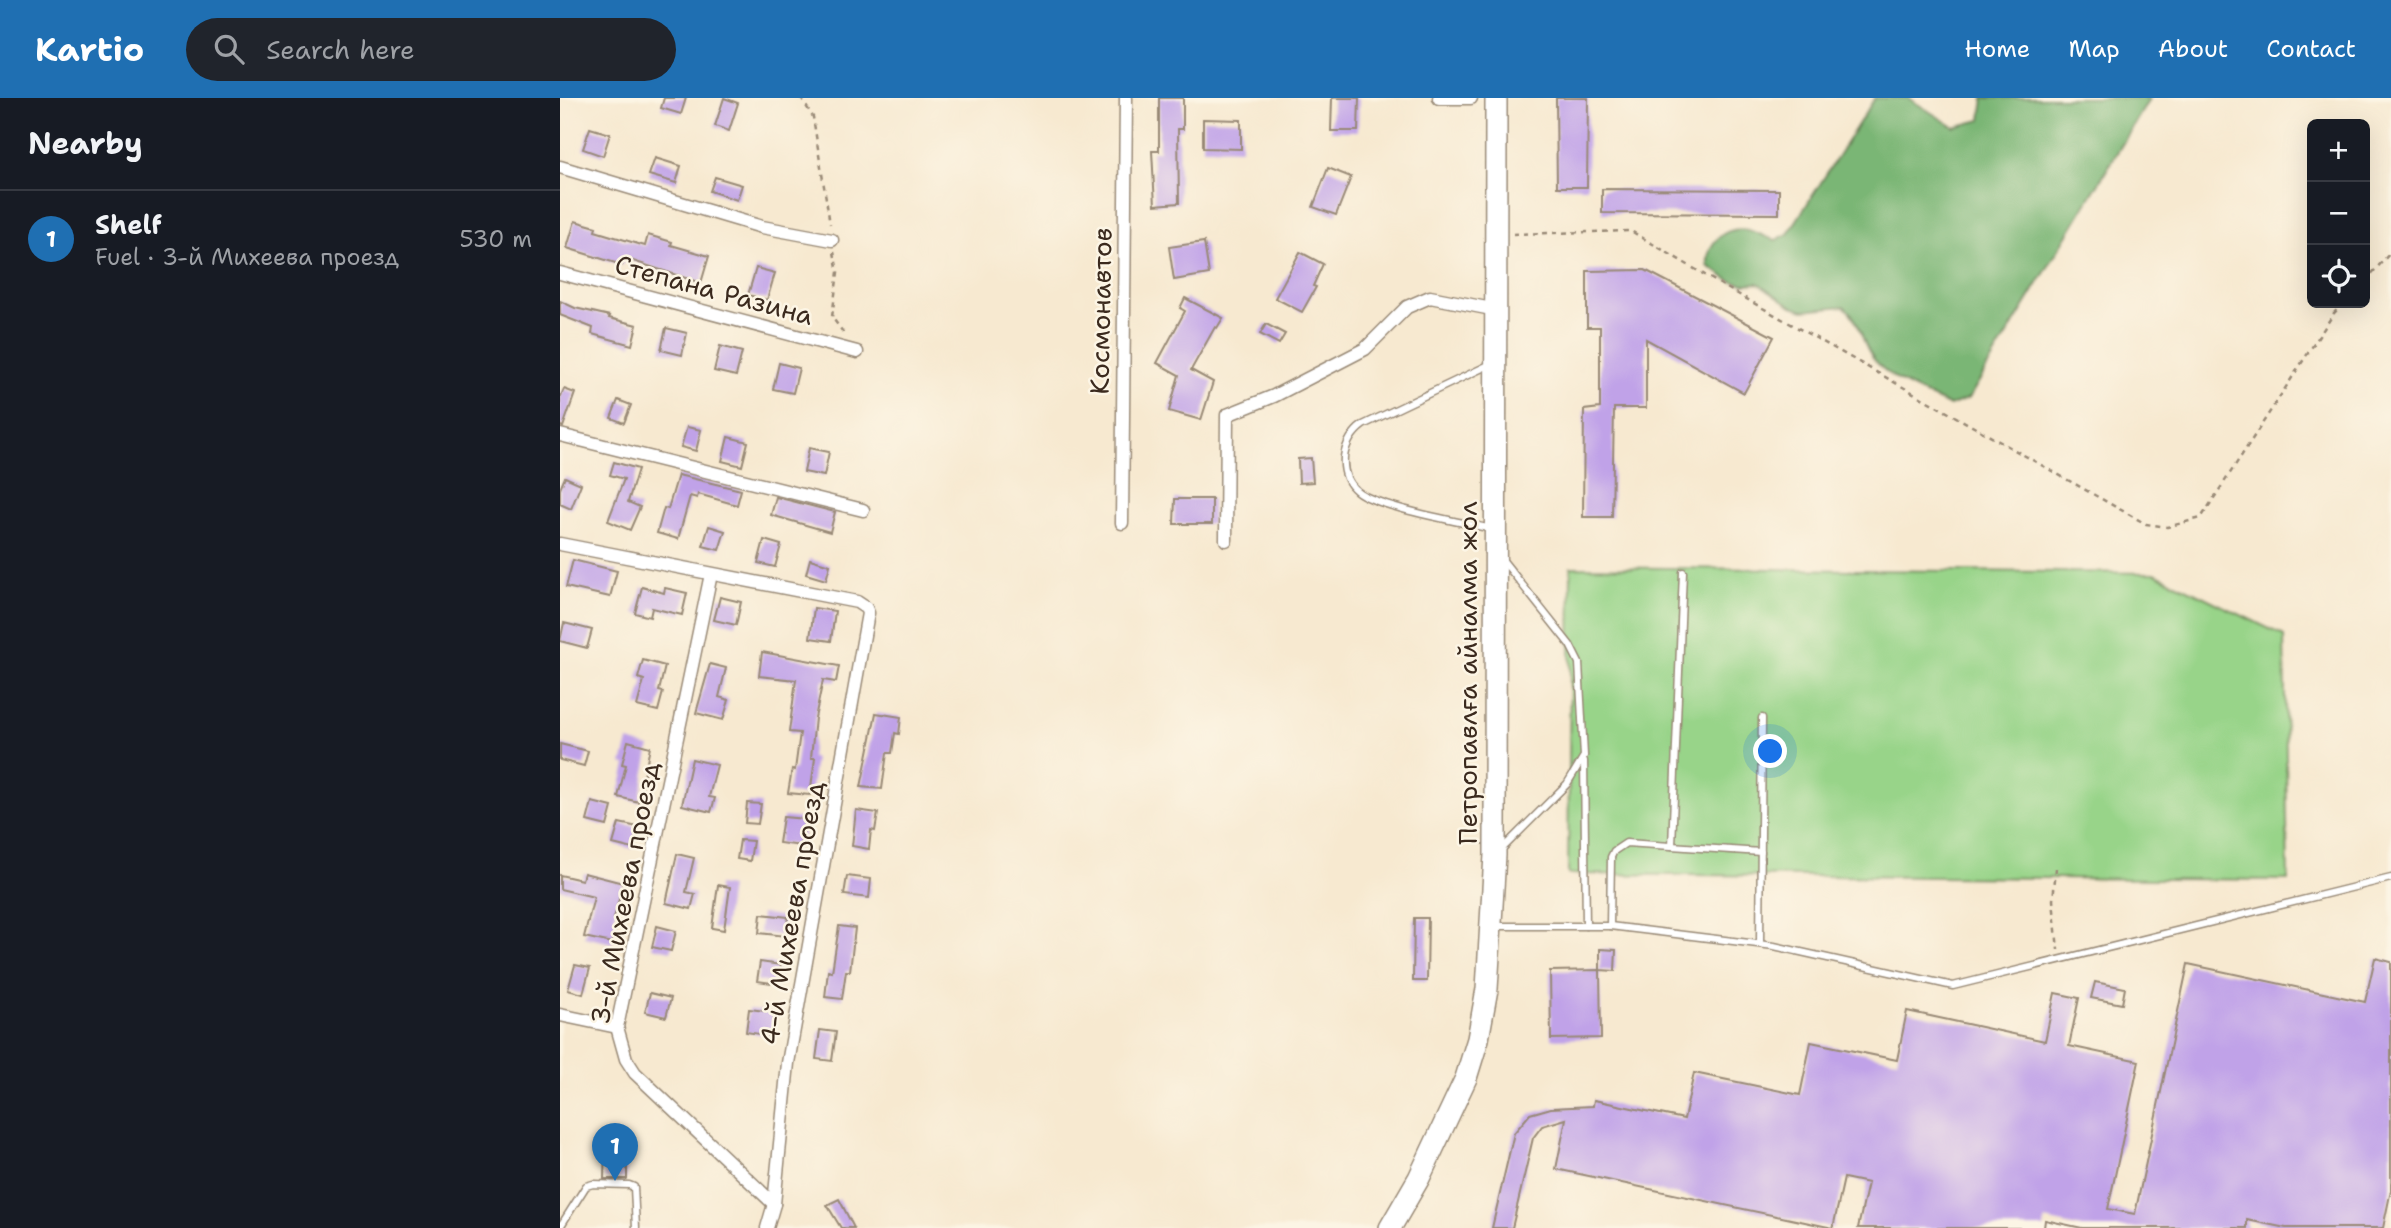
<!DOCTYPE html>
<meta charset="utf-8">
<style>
:root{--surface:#171b24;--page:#20242c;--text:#f1f3f6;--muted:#9ea1a6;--line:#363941;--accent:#1f6fb2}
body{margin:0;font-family:"Shantell Sans",sans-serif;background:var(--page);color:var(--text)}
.controls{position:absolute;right:21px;top:21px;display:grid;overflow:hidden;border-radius:10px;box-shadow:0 7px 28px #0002}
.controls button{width:63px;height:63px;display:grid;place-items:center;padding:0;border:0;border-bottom:2px solid var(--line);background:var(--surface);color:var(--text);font:35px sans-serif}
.you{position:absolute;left:1211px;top:654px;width:24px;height:24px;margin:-18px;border:5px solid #fff;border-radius:50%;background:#1a73e8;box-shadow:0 0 0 10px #1a73e833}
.badge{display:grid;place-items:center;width:46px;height:46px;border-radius:50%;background:var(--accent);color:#fff;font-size:23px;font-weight:700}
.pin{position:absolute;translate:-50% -58px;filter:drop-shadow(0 2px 4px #0008)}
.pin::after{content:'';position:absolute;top:37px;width:24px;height:21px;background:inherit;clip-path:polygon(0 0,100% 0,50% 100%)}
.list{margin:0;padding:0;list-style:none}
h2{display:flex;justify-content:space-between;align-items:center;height:91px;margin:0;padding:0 28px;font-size:30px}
h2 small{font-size:23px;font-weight:400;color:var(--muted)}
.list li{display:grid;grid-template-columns:46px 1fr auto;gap:21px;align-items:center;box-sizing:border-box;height:98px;padding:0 28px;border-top:2px solid var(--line)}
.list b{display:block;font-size:26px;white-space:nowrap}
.list p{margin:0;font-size:23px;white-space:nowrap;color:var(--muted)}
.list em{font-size:23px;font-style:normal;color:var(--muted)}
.icon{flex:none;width:38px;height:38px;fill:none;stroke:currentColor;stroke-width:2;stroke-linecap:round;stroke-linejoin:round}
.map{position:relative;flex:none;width:1831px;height:1130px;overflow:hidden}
header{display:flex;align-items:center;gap:42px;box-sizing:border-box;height:98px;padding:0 35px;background:var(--accent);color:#fff}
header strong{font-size:33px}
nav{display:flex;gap:38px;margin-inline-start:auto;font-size:24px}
.search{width:490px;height:63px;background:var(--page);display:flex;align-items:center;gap:18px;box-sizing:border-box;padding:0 24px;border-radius:38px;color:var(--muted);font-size:26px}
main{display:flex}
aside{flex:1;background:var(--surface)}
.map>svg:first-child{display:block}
.green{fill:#98d489;stroke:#6a7f54;stroke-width:2}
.forest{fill:#7ab675;stroke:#5a704a;stroke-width:2}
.building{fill:#c0a2e8}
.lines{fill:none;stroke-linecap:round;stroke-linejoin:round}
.service-casing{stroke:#998a77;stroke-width:9}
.minor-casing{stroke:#998a77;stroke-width:15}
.trunk-casing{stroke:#998a77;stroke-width:24}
.path{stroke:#998a77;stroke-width:2.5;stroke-dasharray:5 5;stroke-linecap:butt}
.service{stroke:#fff;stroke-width:6}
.minor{stroke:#fff;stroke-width:12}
.trunk{stroke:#fff;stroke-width:21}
.labels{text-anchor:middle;stroke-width:5;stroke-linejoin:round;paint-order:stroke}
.street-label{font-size:26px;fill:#3b2a1e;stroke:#fcf5e5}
</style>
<header>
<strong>Kartio</strong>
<div class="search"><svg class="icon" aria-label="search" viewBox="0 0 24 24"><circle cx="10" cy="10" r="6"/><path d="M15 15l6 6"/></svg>Search here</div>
<nav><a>Home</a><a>Map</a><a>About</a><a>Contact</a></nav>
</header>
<main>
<aside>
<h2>Nearby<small></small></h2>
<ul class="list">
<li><span class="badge">1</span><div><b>Shelf</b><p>Fuel · 3-й Михеева проезд</p></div><em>530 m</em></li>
</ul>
</aside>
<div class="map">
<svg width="1831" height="1130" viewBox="0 0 1831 1130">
<rect width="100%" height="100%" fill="#fcf5e5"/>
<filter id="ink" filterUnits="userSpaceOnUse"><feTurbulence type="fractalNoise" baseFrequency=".0143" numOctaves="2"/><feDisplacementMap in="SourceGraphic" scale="14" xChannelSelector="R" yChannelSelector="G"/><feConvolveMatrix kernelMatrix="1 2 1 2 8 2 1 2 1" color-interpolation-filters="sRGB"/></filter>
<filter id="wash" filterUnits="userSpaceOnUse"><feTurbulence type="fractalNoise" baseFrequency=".00686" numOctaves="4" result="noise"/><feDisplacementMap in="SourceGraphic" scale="28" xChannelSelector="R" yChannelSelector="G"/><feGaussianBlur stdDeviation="1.57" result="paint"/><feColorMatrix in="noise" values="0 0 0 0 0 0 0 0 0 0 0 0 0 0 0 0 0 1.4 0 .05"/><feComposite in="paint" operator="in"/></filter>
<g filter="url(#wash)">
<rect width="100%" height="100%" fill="#f7e9d0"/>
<path class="green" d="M1011,469L1595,475L1724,538L1728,782L1008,776Z"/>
<path class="forest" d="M1315,0H1348L1394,29L1421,22L1424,0H1590L1409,300L1390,308C1363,294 1326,283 1310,255C1299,237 1301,223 1284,208L1244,212L1232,208L1198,185L1185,186L1171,183L1148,168C1146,145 1164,128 1188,132C1197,134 1206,140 1216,142L1228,136Z"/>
<g id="blocks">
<g class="building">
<path d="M104,0H126L121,16L101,10Z"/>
<path d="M164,0L178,5L169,33L155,28Z"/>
<path d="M599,0H623V31H618L619,105L595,107L592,53H599Z"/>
<path d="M772,0H799L798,33H771Z"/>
<path d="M996,0H1028L1027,89H997Z"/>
<path d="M643,21L681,22V51L643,50Z"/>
<path d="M30,30L50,36L43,58L23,51Z"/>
<path d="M95,60L121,68L116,85L89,77Z"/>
<path d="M768,70L791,79L776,117L753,109Z"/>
<path d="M155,79L182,87L177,102L150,93Z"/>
<path d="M1042,91L1219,92V116L1042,115Z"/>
<path d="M15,123L36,129L35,133L85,148L88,137L112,144L111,147L149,158L141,185L64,160L62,167L7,150Z"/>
<path d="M644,144L649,176L614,182L609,149Z"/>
<path d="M740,154L763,166L753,188L756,189L742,214L715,200Z"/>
<path d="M196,170L215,175L207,202L188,197Z"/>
<path d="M1085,172L1214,239L1184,295L1086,241V310H1054L1052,419H1023L1024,312L1040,310V229H1027V173Z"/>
<path d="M625,200L663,220L657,230L655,229L631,272L653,284L641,322L609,313L619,277L597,265L625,213L620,210Z"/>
<path d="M0,203L15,210L50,218L49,220L77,227L72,247L32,236L33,230L0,217Z"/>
<path d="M706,226L725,236L719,246L700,236Z"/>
<path d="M106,230L127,235L122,257L101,252Z"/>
<path d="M160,248L182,254L176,278L154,273Z"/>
<path d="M219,265L239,270L233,295L213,291Z"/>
<path d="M4,291L15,295L3,329L0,328V300Z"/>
<path d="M58,302L71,307L64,325L51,320Z"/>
<path d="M127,329L141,332L136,353L121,349Z"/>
<path d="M168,339L188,344L182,368L162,363Z"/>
<path d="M249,350L269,354L264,378L244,374Z"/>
<path d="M751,360L753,384L739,385L738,361Z"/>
<path d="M54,364L78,371L68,404L80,409L70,432L48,423L64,381L50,377Z"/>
<path d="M118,377L181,392L177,407L138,396L137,400L130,398L118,441L97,435L104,410L108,411Z"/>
<path d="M5,379L21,386L11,411L0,406V391Z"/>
<path d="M216,399L275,414L270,434L211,417Z"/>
<path d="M615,401H652V426H614Z"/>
<path d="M149,428L165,433L159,452L143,448Z"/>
<path d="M204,442L221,447L215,469L198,465Z"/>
<path d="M250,461L270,467L266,482L246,476Z"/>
<path d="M13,462L57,473L50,499L6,489Z"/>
<path d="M82,489L104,495L105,490L127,495L122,517L92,510L90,519L75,515Z"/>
<path d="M160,499L181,504L176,527L154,522Z"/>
<path d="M254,510L275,513L271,543L250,540Z"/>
<path d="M4,525L32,532L27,550L0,543Z"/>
<path d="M202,554L279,568L276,584L263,582L255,620L251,660H255L250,697L228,695L232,671L235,672L240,635L229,634L236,582L199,578Z"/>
<path d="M83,562L105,568L99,593L103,594L98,613L77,608L84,582L78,580Z"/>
<path d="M150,566L166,570L159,599L169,602L163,622L136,615Z"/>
<path d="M316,615L341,619L339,636L335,635L332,655H327L322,691L301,689Z"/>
<path d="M68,643L90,649L79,704L58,699L66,667L62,666Z"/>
<path d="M0,646L28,653L24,668L0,662Z"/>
<path d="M132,661L157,667L149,699L155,700L151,714L122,707Z"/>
<path d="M32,704L52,709L47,728L27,723Z"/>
<path d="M187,705L201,706L198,726L185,725Z"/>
<path d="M296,712L318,715L315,733L311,732L309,751L292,748Z"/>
<path d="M223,719L245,721L241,748L219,745Z"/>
<path d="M59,725L78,729L73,751L53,746Z"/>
<path d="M180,742L193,743L190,763L177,761Z"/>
<path d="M117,756L134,760L126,794L135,796L131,811L106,805Z"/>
<path d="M24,775L63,785L54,821L58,822L52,845L24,839L34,799L0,791V777L22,782Z"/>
<path d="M287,778L311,781L309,800L284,797Z"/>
<path d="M158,787L170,789L164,832L152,830Z"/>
<path d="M201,816L228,819L226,838L199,835Z"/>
<path d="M854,820H868L867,883H853Z"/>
<path d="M97,828L116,833L111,853L92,849Z"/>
<path d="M279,828L295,830L290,873H286L282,901L265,899L268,873L272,874Z"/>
<path d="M1040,851L1056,852L1055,873L1040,872Z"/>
<path d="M1815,860L1831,864V1092L1823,1130H1726L1687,1122V1130H1522L1485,1122L1484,1130H1298L1308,1085L1284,1080L1273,1130L996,1071L1006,1021L982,1028L973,1040L952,1130H932L954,1035L970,1016L991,1010L1033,1008L1034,1002L1124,1021L1134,975L1240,997L1251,944L1337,962L1347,913L1485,943L1495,895L1519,900L1509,948L1579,963L1548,1111L1575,1116L1628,866L1805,904Z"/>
<path d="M200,864L221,867L219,886L197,883Z"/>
<path d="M15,867L30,870L23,896L8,892Z"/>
<path d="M1040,872L1041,940L991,941L990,873Z"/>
<path d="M1535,884L1565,890L1562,906L1531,900Z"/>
<path d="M90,895L111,900L106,919L85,914Z"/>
<path d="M189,911L215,914L212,938L186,934Z"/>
<path d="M260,932L276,934L272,963L256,961Z"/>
<path d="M45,1050H67V1081H44Z"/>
<path d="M279,1101L294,1130H281L267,1107Z"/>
</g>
</g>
</g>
<g filter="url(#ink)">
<use href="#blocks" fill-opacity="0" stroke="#998a77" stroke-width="2"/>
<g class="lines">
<defs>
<g id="service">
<path d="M931,431C902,424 816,409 797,393C786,384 783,372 784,359C786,345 792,335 803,327L933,265"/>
<path d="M941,460L1010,547L1019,565L1024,658L1007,686L942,751"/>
<path d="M1024,663L1026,828"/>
<path d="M1112,748L1123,474"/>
<path d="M934,828H1050L1214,848L1393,888L1831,780"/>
<path d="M1050,828L1051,759L1054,753L1066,745L1201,754"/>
<path d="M1200,846L1202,620"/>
<path d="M0,1129L26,1088L33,1086L69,1087L74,1089L76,1130"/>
</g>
<g id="minor">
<path d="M879,0H911"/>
<path d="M0,69L202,129L272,142"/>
<path d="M0,175L297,254"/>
<path d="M0,337L303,412"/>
<path d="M562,425L566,0"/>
<path d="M666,442L667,317L714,298L805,251L847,209L870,199L937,212"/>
<path d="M0,446L297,504L306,510L308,515L228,965L214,1106L207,1130"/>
<path d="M151,476L57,929L66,961L75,975L214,1106"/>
<path d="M0,917L57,929"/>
</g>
<path id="trunk" d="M830,1130L859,1080L906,980L918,941L927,891L935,757L936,0"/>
</defs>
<use href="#service" class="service-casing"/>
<use href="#minor" class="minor-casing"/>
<use href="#trunk" class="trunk-casing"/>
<g class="path">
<path d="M241,0L253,19L270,126"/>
<path d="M953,136L1071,133L1160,186L1586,426L1607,429L1641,420L1774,215L1784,205"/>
<path d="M274,154L278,174L272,219L285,237"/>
<path d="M1805,183L1831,154"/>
<path d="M1496,770L1493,802L1498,852"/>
</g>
<use href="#service" class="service"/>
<use href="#minor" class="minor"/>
<use href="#trunk" class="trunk"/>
</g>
</g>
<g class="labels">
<g class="street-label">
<text transform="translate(154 192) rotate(15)" y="9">Степана Разина</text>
<text transform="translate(541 213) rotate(-89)" y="9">Космонавтов</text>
<text transform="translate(908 575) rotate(-90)" y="9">Петропавлға айналма жол</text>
<text transform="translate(65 795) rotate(-79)" y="9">3-й Михеева проезд</text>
<text transform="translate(232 815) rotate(-80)" y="9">4-й Михеева проезд</text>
</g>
</g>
</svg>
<div class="controls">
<button>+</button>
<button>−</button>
<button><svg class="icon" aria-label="locate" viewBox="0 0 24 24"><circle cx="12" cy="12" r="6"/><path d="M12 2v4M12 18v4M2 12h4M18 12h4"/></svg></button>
</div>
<div class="you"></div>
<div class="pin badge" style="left:55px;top:1083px">1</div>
</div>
</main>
